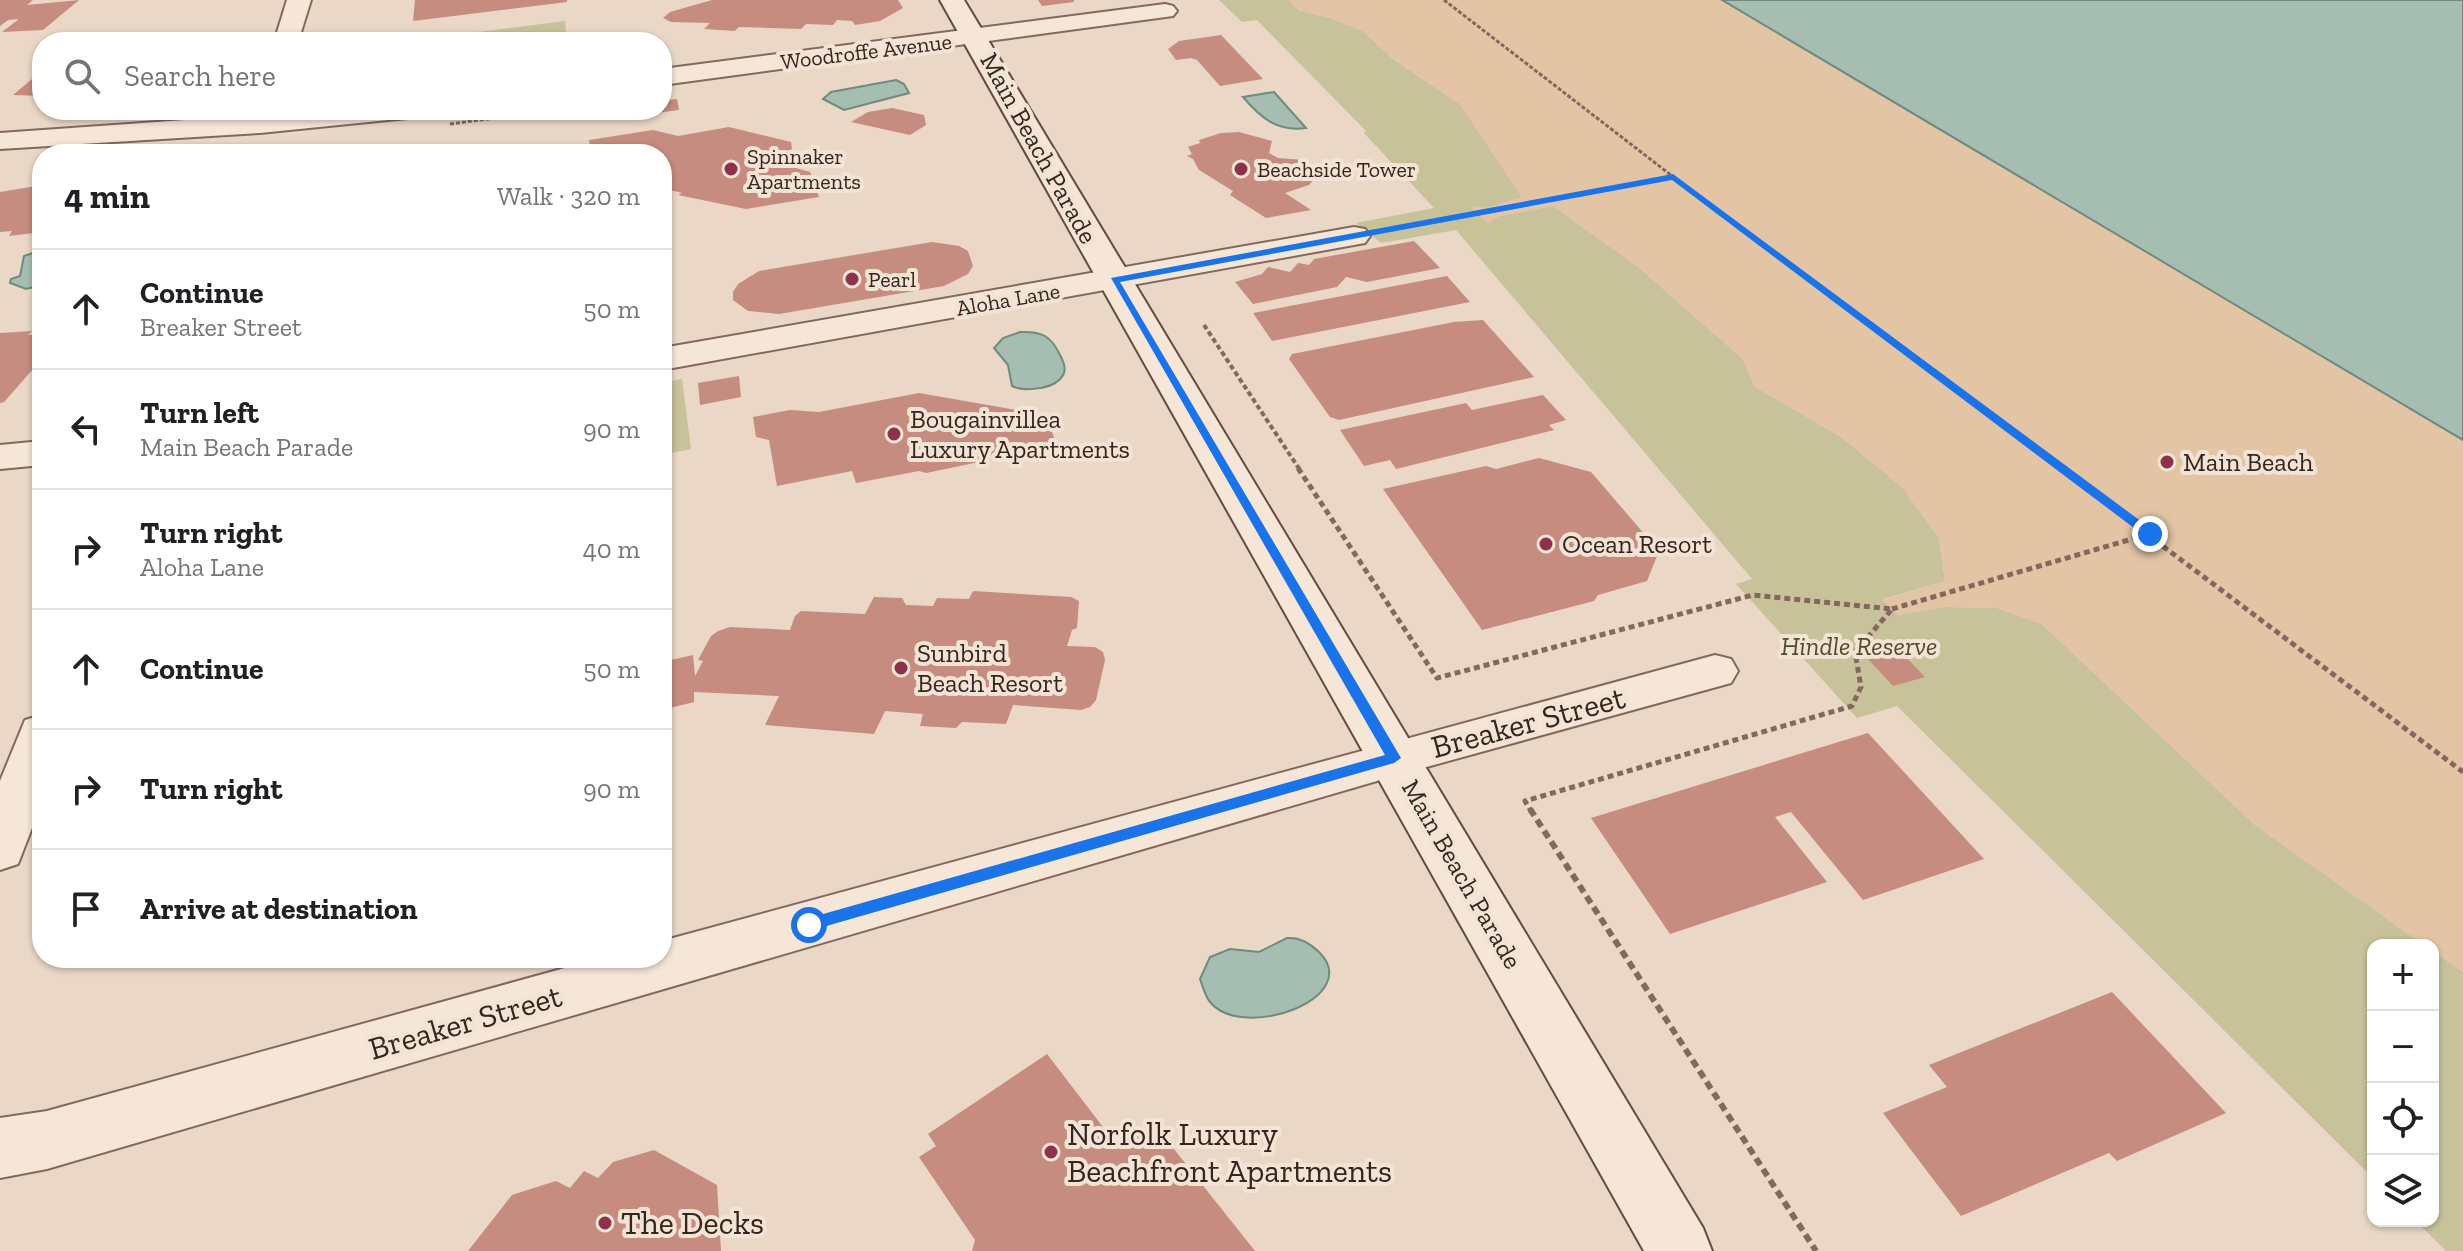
<!DOCTYPE html>
<meta charset="utf-8">
<style>
:root{--surface:#fff;--page:#f6f6f6;--text:#202124;--muted:#757577;--line:#e0e0e0}
body{margin:0;font-family:"Zilla Slab",serif;background:var(--page);color:var(--text)}
.controls{position:absolute;right:24px;bottom:24px;display:grid;overflow:hidden;border-radius:16px;box-shadow:0 2px 6px #0004}
.controls button{width:72px;height:72px;display:grid;place-items:center;padding:0;border:0;border-bottom:2px solid var(--line);background:var(--surface);color:var(--text);font:40px sans-serif}
.stop{position:absolute;width:24px;height:24px;margin:-18px;border:6px solid #1a73e8;border-radius:50%;background:#fff}
.stop.end{background:#1a73e8;border-color:#fff;box-shadow:0 2px 8px #0008}
.list{margin:0;padding:0;list-style:none}
h2{display:flex;justify-content:space-between;align-items:center;height:104px;margin:0;padding:0 32px;font-size:34px}
h2 small{font-size:26px;font-weight:400;color:var(--muted)}
.list li{display:grid;grid-template-columns:52px 1fr auto;gap:24px;align-items:center;box-sizing:border-box;height:120px;padding:0 32px;border-top:2px solid var(--line)}
.list b{display:block;font-size:30px;white-space:nowrap}
.list p{margin:0;font-size:26px;white-space:nowrap;color:var(--muted)}
.list em{font-size:26px;font-style:normal;color:var(--muted)}
.icon{flex:none;width:44px;height:44px;fill:none;stroke:currentColor;stroke-width:2;stroke-linecap:round;stroke-linejoin:round}
.map{position:relative;flex:none;width:2463px;height:1251px;overflow:hidden}
.search{position:absolute;background:var(--surface);box-shadow:0 2px 6px #0004;left:32px;top:32px;width:640px;height:88px;display:flex;align-items:center;gap:20px;box-sizing:border-box;padding:0 28px;border-radius:32px;color:var(--muted);font-size:30px}
.panel{position:absolute;background:var(--surface);box-shadow:0 2px 6px #0004;left:32px;top:144px;width:640px;height:824px;border-radius:32px}
.map>svg:first-child{display:block}
.green{fill:#c7c29a}
.sand{fill:#e3c4a5}
.water{fill:#a6beb2;stroke:#6e8b7d;stroke-width:2}
.building{fill:#c58c7f}
.lines{fill:none;stroke-linecap:round;stroke-linejoin:round}
.street-casing{stroke:#83695d;stroke-width:4}
.secondary-casing{stroke:#654a40;stroke-width:4}
.path-far3{stroke:#83695d;stroke-width:3;stroke-dasharray:4 2;stroke-linecap:butt}
.path-far2{stroke:#83695d;stroke-width:4;stroke-dasharray:5 3;stroke-linecap:butt}
.path-far1{stroke:#83695d;stroke-width:5;stroke-dasharray:6 4;stroke-linecap:butt}
.path{stroke:#83695d;stroke-width:6;stroke-dasharray:8 5;stroke-linecap:butt}
.street{fill:#f6e6d8;fill-rule:evenodd}
.secondary{fill:#f6e6d8;fill-rule:evenodd}
.route{fill:#1a73e8}
.poi-dot{fill:#8d3248;stroke:#f2e3d4;stroke-width:3}
.labels{text-anchor:middle;stroke-width:8;stroke-linejoin:round;paint-order:stroke}
.far-street-label{font-size:22px;fill:#35251f;stroke:#f2e3d4}
.far-poi-label{font-size:22px;fill:#35251f;stroke:#f2e3d4;text-anchor:start}
.street-label{font-size:26px;fill:#35251f;stroke:#f2e3d4}
.poi-label{font-size:26px;fill:#35251f;stroke:#f2e3d4;text-anchor:start}
.park-label{font-size:26px;font-style:italic;fill:#4e4f28;stroke:#f2e3d4}
.near-street-label{font-size:32px;fill:#35251f;stroke:#f2e3d4}
.near-poi-label{font-size:32px;fill:#35251f;stroke:#f2e3d4;text-anchor:start}
</style>
<div class="map">
<svg width="2463" height="1251" viewBox="0 0 2463 1251">
<rect width="100%" height="100%" fill="#ead7c5"/>
<g class="green">
<path d="M1219,0H1289L1300,11L1330,18L1363,31L1393,59L1460,104L1522,197L1488,208L1471,207L1488,223L1499,216L1553,206L1637,266L1743,359L1754,386L1841,437L1902,487L1939,538L1945,581L1883,599L1898,615L1944,607L1997,608L2042,624L2255,825L2424,945H2373V1178L1897,706L1857,718L1736,584L1752,579L1456,230L1381,243L1356,223L1434,208L1364,133L1366,131L1257,20L1242,22Z"/>
<path d="M565,21L567,42H401Z"/>
<path d="M682,379L691,449L662,455V383Z"/>
<path d="M2433,951L2463,972V1251H2446L2416,1221H2433Z"/>
</g>
<path class="sand" d="M1289,0H1856L2463,325V972L2433,951V945H2424L2255,825L2042,624L1997,608L1944,607L1898,615L1882,600L1945,581L1939,538L1902,487L1841,437L1754,386L1743,359L1637,266L1553,206L1499,216L1488,223L1470,206L1488,208L1522,197L1460,104L1393,59L1363,31L1330,18L1300,11Z"/>
<g class="water">
<path d="M1722,0H2463V440Z"/>
<path d="M896,80L904,84L909,93L844,110L823,99L831,92Z"/>
<path d="M1274,92L1306,128C1277,132 1261,118 1243,97Z"/>
<path d="M42,250V285L26,289L10,283L11,279L20,276L24,256Z"/>
<path d="M1020,332C1042,331 1051,336 1060,355C1063,361 1066,367 1064,373C1057,390 1024,392 1012,386L1008,365L994,348L1003,338Z"/>
<path d="M1287,938C1300,937 1309,943 1319,952C1365,998 1243,1042 1210,1002C1205,996 1203,987 1200,979L1210,957L1230,949L1259,952Z"/>
</g>
<g class="building">
<path d="M0,0H33L27,5L79,0L43,30L2,32L19,19L8,20L0,26Z"/>
<path d="M415,0H567V2L413,21Z"/>
<path d="M712,0H898L903,8L880,21L855,25L852,21L837,20L833,25L806,24L801,29L739,27L735,31L704,29L710,23L671,22L663,18L670,12Z"/>
<path d="M1038,0H1074V2L1042,6Z"/>
<path d="M196,33L188,42H150L176,35Z"/>
<path d="M1221,35L1263,79L1220,86L1197,60L1191,58L1176,60L1168,49L1179,41Z"/>
<path d="M42,78V96L13,95L32,79Z"/>
<path d="M677,99L679,110L648,114L647,110H662V101Z"/>
<path d="M892,108L924,115L926,125L910,135L851,122L868,112Z"/>
<path d="M729,127L791,142L792,149L788,152L792,167L810,172L819,197L746,209L678,195L682,193L662,188V154H591L589,140L653,130L678,136Z"/>
<path d="M1239,132L1272,141L1269,153L1278,158L1304,160L1316,177L1309,185L1285,193L1311,210L1266,218L1230,195L1233,191L1199,170L1193,159L1187,156L1192,154L1188,147L1200,143L1199,140L1221,133Z"/>
<path d="M42,185V232L9,236L12,231L0,232V192Z"/>
<path d="M1414,241L1440,268L1367,282L1346,277L1337,287L1253,304L1235,282L1262,274L1268,267L1290,272L1298,263L1309,265L1314,259Z"/>
<path d="M932,242L959,246L968,251L973,266L968,274L944,286L779,314L748,311L733,300V292L738,284L759,271Z"/>
<path d="M1447,276L1470,302L1272,341L1253,313Z"/>
<path d="M1483,320L1534,377L1339,420L1330,417L1289,359L1292,354L1454,322Z"/>
<path d="M32,331L28,335L42,334V359L4,402L0,403V333Z"/>
<path d="M739,376L741,397L700,405L698,383Z"/>
<path d="M919,393L1045,415L1056,442L981,457L979,462L926,473L919,471L856,483L852,471L777,486L769,440L756,437L753,417L790,410L819,412Z"/>
<path d="M1543,395L1566,420L1549,425L1554,430L1396,469L1390,460L1364,466L1340,430L1466,403L1472,410Z"/>
<path d="M1539,458L1591,472L1659,551L1647,581L1598,595L1594,601L1482,630L1383,489L1486,466L1496,469Z"/>
<path d="M973,591L1071,597L1079,601L1077,628L1072,630L1067,646L1095,647L1103,652L1105,660L1096,700L1090,707L1081,710L1013,705L1006,724L962,722L956,728L920,726L923,714L885,711L874,734L765,725L779,696L694,692V702L662,710V662L693,655L695,676L703,661L698,660L711,636L718,631L730,627L790,630L795,616L801,611L865,614L874,597L902,598L906,605L933,606L937,598L969,599Z"/>
<path d="M1900,651L1925,677L1893,686L1868,659Z"/>
<path d="M1868,733L1984,859L1863,900L1791,812L1775,817L1827,882L1670,934L1591,818Z"/>
<path d="M2112,992L2226,1113L2117,1161L2109,1153L1961,1216L1883,1113L1947,1087L1929,1065Z"/>
<path d="M1047,1054L1119,1148L1154,1124L1255,1251H972L975,1240L919,1157L936,1146L928,1134Z"/>
<path d="M654,1150L717,1185L721,1251H468L512,1195L556,1181L570,1188L584,1171L598,1178L613,1162Z"/>
</g>
<g class="lines">
<defs>
<g id="street">
<path d="M287,0H311L298,42H274Z"/>
<path d="M1165,4L1173,6L1177,11L1173,16L662,85V69Z"/>
<path d="M328,110H421L418,116L408,118L260,133L0,149V133Z"/>
<path d="M1354,227L1365,229L1370,236L1365,243L662,370V348Z"/>
<path d="M42,441V465L0,469V445Z"/>
<path d="M1715,655L1731,659L1738,671L1731,683L1394,776L47,1169L0,1178V1118L47,1111L601,958H662V941Z"/>
<path d="M42,715V802L18,864L0,870V781L25,720Z"/>
</g>
<path id="secondary" d="M940,0H964L1703,1228L1712,1251H1644Z"/>
</defs>
<use href="#street" class="street-casing"/>
<use href="#secondary" class="secondary-casing"/>
<g class="path-far3">
<path d="M1444,0L1711,206"/>
<path d="M450,124L554,110"/>
<path d="M1519,206L1672,177"/>
</g>
<g class="path-far2">
<path d="M1708,204L2062,470"/>
<path d="M1399,228L1530,204"/>
<path d="M1204,325L1300,470"/>
</g>
<g class="path-far1">
<path d="M1298,468L1437,678L1753,595L1892,609L1855,652L1861,687L1852,706L1525,801L1531,811"/>
<path d="M2059,468L2463,772"/>
<path d="M1892,609L2149,534"/>
</g>
<path class="path" d="M1530,809L1816,1251"/>
<use href="#street" class="street"/>
<use href="#secondary" class="secondary"/>
</g>
<path class="route" d="M1673,174L2154,531V537H2146L1672,180L1120,282L1401,758L1394,763L809,931L803,929V920L809,918L1385,755L1111,278Z"/>
<g class="poi-dot">
<circle cx="731" cy="169" r="8"/>
<circle cx="1241" cy="169" r="8"/>
<circle cx="852" cy="279" r="8"/>
<circle cx="894" cy="434" r="8"/>
<circle cx="2167" cy="462" r="8"/>
<circle cx="1546" cy="544" r="8"/>
<circle cx="901" cy="668" r="8"/>
<circle cx="1051" cy="1152" r="8"/>
<circle cx="605" cy="1223" r="8"/>
</g>
<g class="labels">
<g class="far-street-label">
<text transform="translate(866 51) rotate(-7)" y="8">Woodroffe Avenue</text>
<text transform="translate(1008 299) rotate(-10)" y="8">Aloha Lane</text>
</g>
<g class="far-poi-label">
<text x="747" y="164">Spinnaker<tspan x="747" dy="25">Apartments</tspan></text>
<text x="1257" y="177">Beachside Tower</text>
<text x="868" y="287">Pearl</text>
</g>
<g class="street-label">
<text transform="translate(1039 148) rotate(61)" y="9">Main Beach Parade</text>
<text transform="translate(1462 874) rotate(60)" y="9">Main Beach Parade</text>
</g>
<g class="poi-label">
<text x="910" y="428">Bougainvillea<tspan x="910" dy="30">Luxury Apartments</tspan></text>
<text x="2183" y="471">Main Beach</text>
<text x="1562" y="553">Ocean Resort</text>
<text x="917" y="662">Sunbird<tspan x="917" dy="30">Beach Resort</tspan></text>
</g>
<g class="park-label">
<text x="1859" y="655">Hindle Reserve</text>
</g>
<g class="near-street-label">
<text transform="translate(1528 722) rotate(-15)" y="11">Breaker Street</text>
<text transform="translate(465 1022) rotate(-16)" y="11">Breaker Street</text>
</g>
<g class="near-poi-label">
<text x="1067" y="1145">Norfolk Luxury<tspan x="1067" dy="37">Beachfront Apartments</tspan></text>
<text x="621" y="1234">The Decks</text>
</g>
</g>
</svg>
<div class="controls">
<button>+</button>
<button>−</button>
<button><svg class="icon" aria-label="locate" viewBox="0 0 24 24"><circle cx="12" cy="12" r="6"/><path d="M12 2v4M12 18v4M2 12h4M18 12h4"/></svg></button>
<button><svg class="icon" aria-label="layers" viewBox="0 0 24 24"><path d="M12 4l9 5-9 5-9-5zM3 14l9 5 9-5"/></svg></button>
</div>
<div class="stop" style="left:809px;top:925px"></div>
<div class="stop end" style="left:2150px;top:534px"></div>
<div class="search"><svg class="icon" aria-label="search" viewBox="0 0 24 24"><circle cx="10" cy="10" r="6"/><path d="M15 15l6 6"/></svg>Search here</div>
<section class="panel">
<h2>4 min<small>Walk · 320 m</small></h2>
<ul class="list">
<li><svg class="icon" aria-label="ahead" viewBox="0 0 24 24"><path d="M12 20V5M6 11l6-6 6 6"/></svg><div><b>Continue</b><p>Breaker Street</p></div><em>50 m</em></li>
<li><svg class="icon" aria-label="left" viewBox="0 0 24 24"><path d="M17 20v-9H6M10 6l-5 5 5 5"/></svg><div><b>Turn left</b><p>Main Beach Parade</p></div><em>90 m</em></li>
<li><svg class="icon" aria-label="right" viewBox="0 0 24 24"><path d="M7 20v-9h11M14 6l5 5-5 5"/></svg><div><b>Turn right</b><p>Aloha Lane</p></div><em>40 m</em></li>
<li><svg class="icon" aria-label="ahead" viewBox="0 0 24 24"><path d="M12 20V5M6 11l6-6 6 6"/></svg><div><b>Continue</b></div><em>50 m</em></li>
<li><svg class="icon" aria-label="right" viewBox="0 0 24 24"><path d="M7 20v-9h11M14 6l5 5-5 5"/></svg><div><b>Turn right</b></div><em>90 m</em></li>
<li><svg class="icon" aria-label="arrive" viewBox="0 0 24 24"><path d="M6 21V4h12l-3 4 3 4H6"/></svg><div><b>Arrive at destination</b></div></li>
</ul>
</section>
</div>
